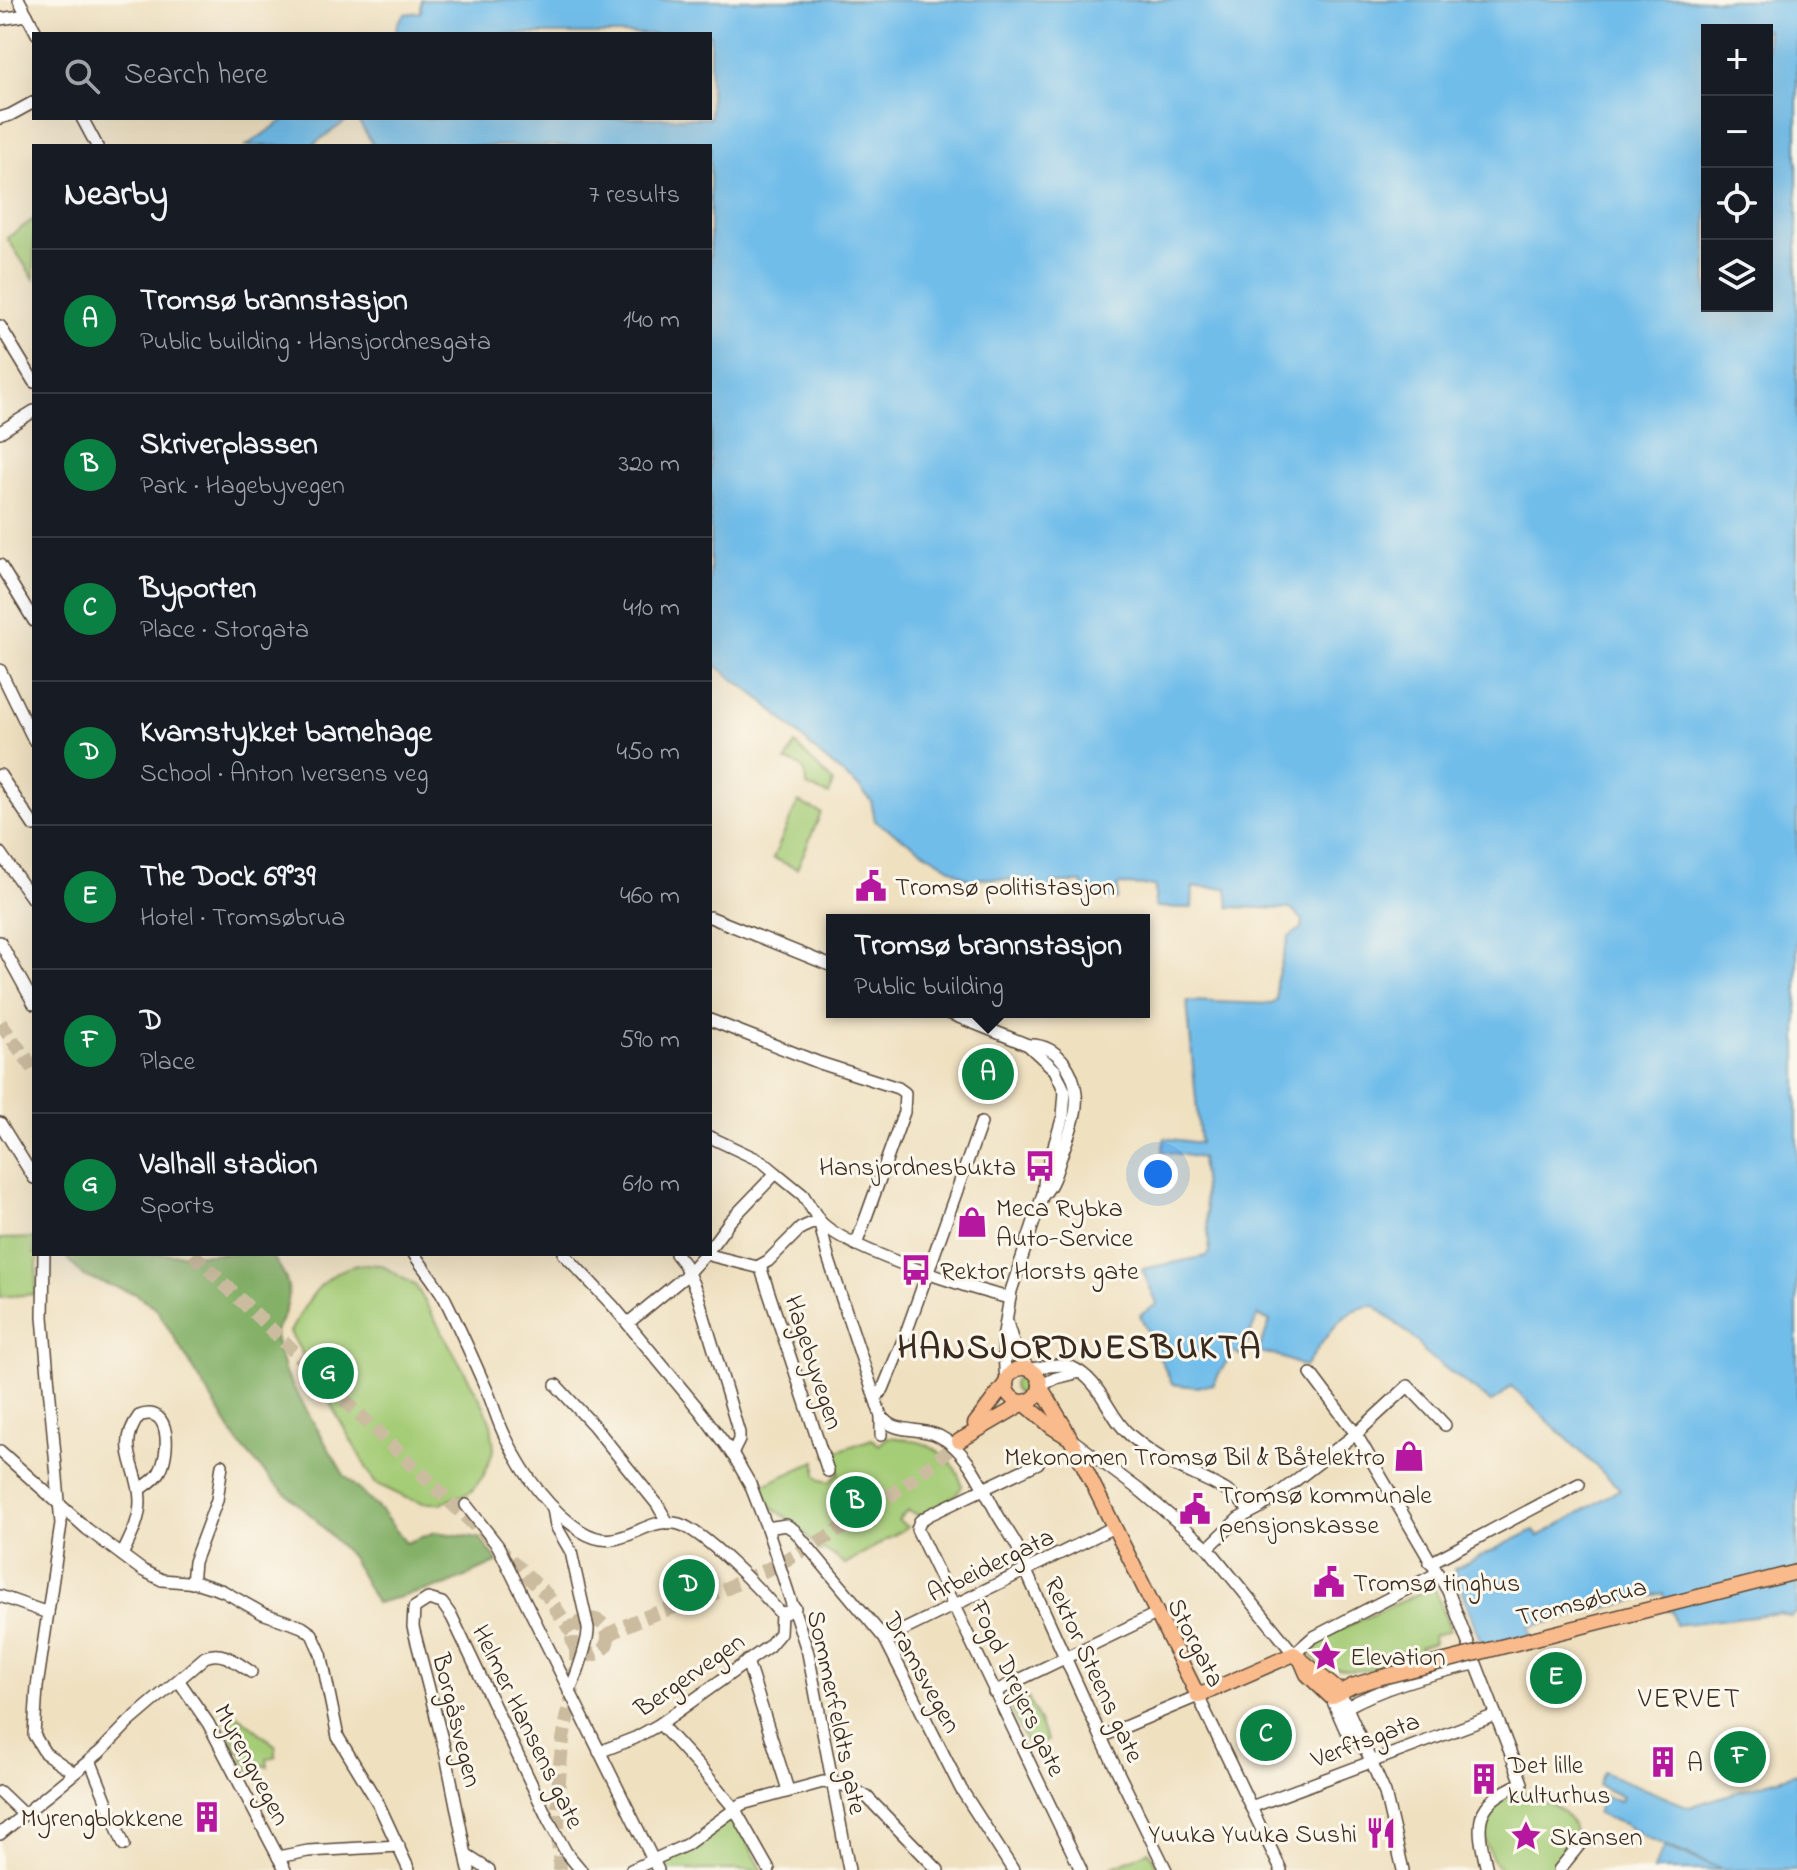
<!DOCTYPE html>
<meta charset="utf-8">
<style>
:root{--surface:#171b24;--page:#242831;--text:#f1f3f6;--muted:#9ea1a6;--line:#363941;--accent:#0b8043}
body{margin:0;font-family:"Indie Flower",sans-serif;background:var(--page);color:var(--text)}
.controls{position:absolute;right:24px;top:24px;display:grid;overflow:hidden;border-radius:0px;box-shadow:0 8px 32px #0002}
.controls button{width:72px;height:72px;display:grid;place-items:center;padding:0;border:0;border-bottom:2px solid var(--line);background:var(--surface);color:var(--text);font:40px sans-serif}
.you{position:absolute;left:1158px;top:1174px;width:28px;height:28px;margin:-20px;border:6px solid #fff;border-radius:50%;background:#1a73e8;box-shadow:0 0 0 12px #1a73e833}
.badge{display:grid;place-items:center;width:52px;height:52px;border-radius:50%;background:var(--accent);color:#fff;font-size:26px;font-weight:700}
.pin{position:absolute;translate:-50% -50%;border:4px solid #fff;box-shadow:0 2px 8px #0006}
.popup{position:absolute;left:826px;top:914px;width:324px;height:104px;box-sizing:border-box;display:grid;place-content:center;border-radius:0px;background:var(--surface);filter:drop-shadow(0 2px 6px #0005);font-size:26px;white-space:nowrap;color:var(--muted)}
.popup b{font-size:30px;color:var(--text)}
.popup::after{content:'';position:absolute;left:50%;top:100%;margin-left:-16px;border:16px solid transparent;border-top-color:var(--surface)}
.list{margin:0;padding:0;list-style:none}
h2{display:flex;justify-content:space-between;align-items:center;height:104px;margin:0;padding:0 32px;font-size:34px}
h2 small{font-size:26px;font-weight:400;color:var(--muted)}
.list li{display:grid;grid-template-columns:52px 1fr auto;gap:24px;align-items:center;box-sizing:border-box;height:144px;padding:0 32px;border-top:2px solid var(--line)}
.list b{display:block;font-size:30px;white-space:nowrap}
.list p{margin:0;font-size:26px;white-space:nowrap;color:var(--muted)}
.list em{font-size:26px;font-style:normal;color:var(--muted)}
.icon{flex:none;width:44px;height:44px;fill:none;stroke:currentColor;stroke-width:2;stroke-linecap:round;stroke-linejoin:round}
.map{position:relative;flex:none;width:1797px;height:1870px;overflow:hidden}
.search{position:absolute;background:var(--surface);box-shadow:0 8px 32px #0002;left:32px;top:32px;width:680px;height:88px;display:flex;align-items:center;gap:20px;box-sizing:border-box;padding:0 28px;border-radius:0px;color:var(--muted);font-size:30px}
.panel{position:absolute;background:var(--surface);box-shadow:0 8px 32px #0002;left:32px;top:144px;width:680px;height:1112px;border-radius:0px}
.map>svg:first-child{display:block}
.green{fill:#a5cc77;stroke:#707b4a;stroke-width:2}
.forest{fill:#84b068;stroke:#606d43;stroke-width:2}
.water{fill:#71bdea;stroke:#567484;stroke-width:2;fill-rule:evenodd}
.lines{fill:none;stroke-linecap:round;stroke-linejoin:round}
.major-tunnel{stroke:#cbbca0;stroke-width:14;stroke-dasharray:14 7;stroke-linecap:butt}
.minor-casing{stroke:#564536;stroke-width:14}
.major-casing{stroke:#564536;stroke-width:17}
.minor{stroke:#fff;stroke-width:11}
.major{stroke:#fabb8c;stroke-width:14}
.major-bridge-casing{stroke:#564536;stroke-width:17;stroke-linecap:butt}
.major-bridge{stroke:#fabb8c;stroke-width:14}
.labels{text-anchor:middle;stroke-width:6;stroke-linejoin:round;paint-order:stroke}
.poi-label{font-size:26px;fill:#3b2a1e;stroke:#fbf7ec;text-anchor:start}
.street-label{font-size:26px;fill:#3b2a1e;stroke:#fbf7ec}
.neighbourhood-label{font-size:28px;letter-spacing:2px;fill:#3b2a1e;stroke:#fbf7ec}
.district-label{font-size:34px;font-weight:bold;letter-spacing:2px;fill:#3b2a1e;stroke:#fbf7ec}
</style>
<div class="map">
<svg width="1797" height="1870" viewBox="0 0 1797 1870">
<rect width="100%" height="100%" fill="#fbf7ec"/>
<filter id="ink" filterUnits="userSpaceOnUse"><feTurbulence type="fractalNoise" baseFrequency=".0125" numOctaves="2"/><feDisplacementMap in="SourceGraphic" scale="16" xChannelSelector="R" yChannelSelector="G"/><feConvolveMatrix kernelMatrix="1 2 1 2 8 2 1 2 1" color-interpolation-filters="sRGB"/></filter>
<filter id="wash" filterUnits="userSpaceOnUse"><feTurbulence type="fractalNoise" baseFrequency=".006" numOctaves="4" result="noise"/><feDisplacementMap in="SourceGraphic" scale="32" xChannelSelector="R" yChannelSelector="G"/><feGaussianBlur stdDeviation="1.8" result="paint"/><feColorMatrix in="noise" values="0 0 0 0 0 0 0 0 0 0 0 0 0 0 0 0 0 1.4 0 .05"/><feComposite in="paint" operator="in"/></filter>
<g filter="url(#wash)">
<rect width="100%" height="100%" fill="#efe0c0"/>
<g class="green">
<path d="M34,219V279L7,238Z"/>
<path d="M795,744L833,782L829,795L807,786C807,770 802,764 786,761Z"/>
<path d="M798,802L821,813L797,869L773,858Z"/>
<path d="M34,1238V1254H38L35,1294L0,1297V1239Z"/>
<path d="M365,1264L381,1265L416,1286L483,1404L491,1424L494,1449L484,1475L471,1492L442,1503H423L406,1498L375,1483L290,1332C308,1300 324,1268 365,1264Z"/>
<circle cx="1022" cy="1385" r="9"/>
<path d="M888,1437C917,1439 944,1446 958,1474C959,1477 962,1483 962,1486C959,1496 930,1511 921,1516L907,1511L898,1521L908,1527L845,1564L824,1549L820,1552C812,1541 804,1531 794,1523C776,1508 767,1512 764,1485C780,1477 799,1469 816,1461V1475L820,1480L830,1482L839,1473L835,1462L826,1455L872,1439L879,1445Z"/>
<path d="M1435,1589L1450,1630L1433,1636L1434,1643L1420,1647L1422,1654L1399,1661L1400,1664C1372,1670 1336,1678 1313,1657L1311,1652L1321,1642L1320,1639L1419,1593Z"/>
<path d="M1028,1698L1047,1740L1029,1749L1022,1733L1033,1727L1021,1732L1009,1706Z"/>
<path d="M230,1709L276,1746V1756L267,1759L268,1767L262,1765L250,1771C240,1753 225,1732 225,1711Z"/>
<path d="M1521,1789C1545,1803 1579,1809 1575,1843L1555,1870H1501C1473,1836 1483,1806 1521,1789Z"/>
<path d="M733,1815L762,1870H667L663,1863Z"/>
<path d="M1149,1851L1159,1870H1107Z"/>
</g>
<path class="forest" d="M63,1254H270C294,1282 294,1302 274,1333L285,1373L344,1475L380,1510L406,1543L435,1532L480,1538L498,1562L447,1585L376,1603L351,1557L313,1517L272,1481L238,1442L156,1308L136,1294L83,1276Z"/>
<g class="water">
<path d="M421,0H1797V1611L1791,1617L1780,1613L1675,1625L1672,1611H1668L1663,1593L1529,1627L1533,1644L1482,1645L1454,1569L1534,1530L1538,1537L1620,1489L1511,1386L1500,1397L1491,1402L1425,1353L1417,1341L1375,1306C1341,1305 1323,1343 1305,1367L1276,1355L1258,1352L1270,1321L1258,1315L1242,1356L1233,1351L1213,1384L1196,1387L1172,1384L1140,1315L1157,1304L1142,1269L1207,1256L1210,1252L1201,1158L1162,1151L1165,1138L1200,1143L1187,1001L1272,1004L1277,1000L1276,982L1289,937L1302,928L1303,920L1290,909L1229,907L1227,888L1193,887L1192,908L1155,907V886L1118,885L1117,900L1083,899V883H1052V898L1015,897L1016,880L980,878L973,882L875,821L871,801L860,788L821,756L763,701L710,661V146H374L357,119H349L311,146H246L287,118H710V34H396L397,24L404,14L421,12ZM1707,30H1767V306H1707Z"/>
<path d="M1603,1772L1689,1807L1797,1773V1870H1653L1665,1847L1720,1868L1648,1838L1624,1824L1597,1814L1603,1796L1620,1801L1622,1797L1598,1785Z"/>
</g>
</g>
<g filter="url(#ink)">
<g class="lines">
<g class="major-tunnel">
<path d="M0,1023L34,1069"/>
<path d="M193,1254L547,1595L572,1633"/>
<circle cx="590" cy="1637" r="18"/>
<path d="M607,1636C643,1613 688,1605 727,1588C814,1550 887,1504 959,1441"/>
<path d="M560,1870C557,1827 557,1783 563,1740C568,1709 578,1679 576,1648"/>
</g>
<defs>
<g id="minor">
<path d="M19,0L37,34"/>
<path d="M0,19L27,15"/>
<path d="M0,118L10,115L34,102"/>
<path d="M82,118L97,146"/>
<path d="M0,326L34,382"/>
<path d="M0,432L34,411"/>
<path d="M0,565L34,621"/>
<path d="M0,670L34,740"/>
<path d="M0,775L34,826"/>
<path d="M0,853L34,901"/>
<path d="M710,917L832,966"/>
<path d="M0,942L34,1004"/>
<path d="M946,1012L1028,1045L1055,1070L1065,1092L1063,1116L1045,1176L1043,1194L1011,1291L1003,1339L1006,1383"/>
<path d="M710,1020L820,1063L898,1088L905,1093L904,1112L856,1245"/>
<path d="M1028,1045C1060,1043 1079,1077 1076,1106C1075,1122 1067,1139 1062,1154C1057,1168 1054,1183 1044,1194"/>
<path d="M0,1123L34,1178"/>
<path d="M710,1137L763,1162L776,1173"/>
<path d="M710,1248L730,1221L776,1173L803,1195L819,1220L828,1257L881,1416V1435"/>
<path d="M44,1254L43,1317L61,1524L37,1687L34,1735L45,1753L73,1772"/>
<path d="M414,1254C424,1269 436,1283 445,1299C460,1329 474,1361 488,1393C494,1407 498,1423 506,1438C523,1473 548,1509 581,1531C622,1557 643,1514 679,1524C704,1531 761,1591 779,1612L785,1613L795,1608"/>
<path d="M564,1254L613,1306L701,1412L735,1458L750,1484L767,1528L808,1653L849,1870"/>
<path d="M676,1254L684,1264L697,1293L739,1433V1440L732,1454"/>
<path d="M705,1254L757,1267L768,1261L801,1228L819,1220C840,1247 972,1290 1010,1298"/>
<path d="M760,1266L828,1471"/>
<path d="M1007,1322L1015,1349L1029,1369C1042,1368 1059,1362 1071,1367C1103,1381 1107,1416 1131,1436C1144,1447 1157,1457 1172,1464C1198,1478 1232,1487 1250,1512"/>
<path d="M628,1323L683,1278L705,1254"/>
<path d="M1311,1374L1356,1434L1448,1591L1522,1783C1472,1804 1476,1823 1487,1870"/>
<path d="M556,1385L594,1426L657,1504L668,1523"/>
<path d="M1040,1386L1056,1378L1080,1372"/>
<path d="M875,1398L883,1389L906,1333L981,1123"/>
<path d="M881,1416C895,1435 920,1426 939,1436C966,1449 981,1484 995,1510C1008,1534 1019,1542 1026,1571L1106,1748L1166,1870"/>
<path d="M1071,1439L1142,1492L1208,1548L1294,1654L1312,1638L1436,1574"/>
<path d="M0,1451L87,1529L142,1570L162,1580L198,1583L223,1591L262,1613L302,1627L312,1634L321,1654L338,1737L378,1803L409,1870"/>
<path d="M1038,1463L929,1515L920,1521L917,1529L1081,1870"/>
<path d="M466,1505L498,1546L658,1870"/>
<path d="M553,1508L556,1526L571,1552L588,1628C589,1640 575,1681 569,1692"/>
<path d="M767,1528L786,1525L794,1530L885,1639L961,1789L1013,1870"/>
<path d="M1208,1548L1238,1519L1261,1507L1356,1434L1408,1386L1445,1425"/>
<path d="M122,1555C130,1538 140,1521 140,1501C140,1468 115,1448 139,1416C172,1403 170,1455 159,1473C154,1481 146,1485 139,1490"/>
<path d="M1430,1563L1579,1484"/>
<path d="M192,1583L194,1562L217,1500L222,1465"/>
<path d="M0,1596L48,1613"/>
<path d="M885,1639L1114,1527"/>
<path d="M747,1661L788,1790"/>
<path d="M179,1681L208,1723L285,1870"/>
<path d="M994,1692L1156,1614"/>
<path d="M1340,1692L1385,1793L1403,1870"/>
<path d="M1331,1697L1345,1729L1365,1750"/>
<path d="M1347,1707C1385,1686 1432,1673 1475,1664"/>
<path d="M660,1724L703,1771L734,1808L769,1870"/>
<path d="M1103,1736L1198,1696L1281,1870"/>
<path d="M599,1752L635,1738L660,1724L769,1646L780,1633L781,1613"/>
<path d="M90,1760L124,1845"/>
<path d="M0,1792L23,1814"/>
<path d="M1251,1807L1496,1715"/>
<path d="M0,1834L100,1752L129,1722L205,1657C222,1649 237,1663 251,1672"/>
<path d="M467,1856L489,1870"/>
<path d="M278,1857L308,1851L399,1846"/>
<path d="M469,1870L446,1755L413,1627L414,1608L428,1599L442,1603L452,1617L549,1821L566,1852L581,1870"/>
<path d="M631,1870L686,1845L742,1804L823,1782L848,1786L867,1797L938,1870"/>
<path d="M1559,1870L1580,1844"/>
</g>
<g id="major">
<circle cx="1023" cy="1385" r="17"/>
<path d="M1040,1386L1064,1426L1198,1696L1294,1654L1340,1692"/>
<path d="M975,1424L1006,1383"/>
<path d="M959,1441L1024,1403L1052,1427L1068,1437"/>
<path d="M1301,1660L1307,1674L1331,1697L1352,1686L1378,1678"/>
</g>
</defs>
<use href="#minor" class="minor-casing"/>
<use href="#major" class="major-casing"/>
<use href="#minor" class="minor"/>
<use href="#major" class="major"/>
<defs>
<path id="major-bridge" d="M1378,1678L1797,1572"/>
</defs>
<use href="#major-bridge" class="major-bridge-casing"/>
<use href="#major-bridge" class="major-bridge"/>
</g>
</g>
<defs>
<symbol id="civic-bare" viewBox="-9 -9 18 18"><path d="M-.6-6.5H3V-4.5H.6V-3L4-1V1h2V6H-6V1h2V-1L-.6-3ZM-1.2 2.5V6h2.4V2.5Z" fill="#b5179e" stroke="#fbf7ec" stroke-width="2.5" paint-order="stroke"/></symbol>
<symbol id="bus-bare" viewBox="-9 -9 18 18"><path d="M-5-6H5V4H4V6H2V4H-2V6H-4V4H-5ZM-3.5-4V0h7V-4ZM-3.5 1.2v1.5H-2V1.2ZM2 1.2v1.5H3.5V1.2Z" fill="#b5179e" stroke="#fbf7ec" stroke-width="2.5" paint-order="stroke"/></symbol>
<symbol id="shop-bare" viewBox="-9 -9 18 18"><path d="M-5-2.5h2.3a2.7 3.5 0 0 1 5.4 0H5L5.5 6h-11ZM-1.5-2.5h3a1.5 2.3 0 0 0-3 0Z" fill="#b5179e" stroke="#fbf7ec" stroke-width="2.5" paint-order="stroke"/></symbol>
<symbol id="sight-bare" viewBox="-9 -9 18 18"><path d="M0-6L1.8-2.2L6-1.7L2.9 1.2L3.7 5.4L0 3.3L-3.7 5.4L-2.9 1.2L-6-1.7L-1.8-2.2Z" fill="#b5179e" stroke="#fbf7ec" stroke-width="2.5" paint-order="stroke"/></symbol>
<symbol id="building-bare" viewBox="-9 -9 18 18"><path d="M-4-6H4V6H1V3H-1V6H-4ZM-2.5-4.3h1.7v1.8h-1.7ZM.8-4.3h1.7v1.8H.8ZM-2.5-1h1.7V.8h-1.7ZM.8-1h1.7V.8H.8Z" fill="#b5179e" stroke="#fbf7ec" stroke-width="2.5" paint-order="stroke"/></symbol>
<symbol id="restaurant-bare" viewBox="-9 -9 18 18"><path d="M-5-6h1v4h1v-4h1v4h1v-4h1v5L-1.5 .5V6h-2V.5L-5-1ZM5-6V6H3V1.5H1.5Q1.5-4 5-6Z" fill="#b5179e" stroke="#fbf7ec" stroke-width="2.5" paint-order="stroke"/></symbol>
</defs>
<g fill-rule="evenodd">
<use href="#civic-bare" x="849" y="864" width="44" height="44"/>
<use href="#bus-bare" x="1018" y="1144" width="44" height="44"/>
<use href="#shop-bare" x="950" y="1200" width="44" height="44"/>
<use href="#bus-bare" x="894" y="1248" width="44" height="44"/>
<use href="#shop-bare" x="1387" y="1434" width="44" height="44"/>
<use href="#civic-bare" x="1173" y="1487" width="44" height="44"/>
<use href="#civic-bare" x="1307" y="1560" width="44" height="44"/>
<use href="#sight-bare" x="1304" y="1634" width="44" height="44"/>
<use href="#building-bare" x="1641" y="1740" width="44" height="44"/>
<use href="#building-bare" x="1462" y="1757" width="44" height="44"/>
<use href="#building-bare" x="185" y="1795" width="44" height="44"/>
<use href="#restaurant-bare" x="1359" y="1811" width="44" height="44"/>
<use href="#sight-bare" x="1504" y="1814" width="44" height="44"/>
</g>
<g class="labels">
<g class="poi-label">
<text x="895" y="895">Tromsø politistasjon</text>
<text x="1016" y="1175" text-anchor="end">Hansjordnesbukta</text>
<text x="996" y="1216">Meca Rybka<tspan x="996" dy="30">Auto-Service</tspan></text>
<text x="940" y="1279">Rektor Horsts gate</text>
<text x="1385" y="1465" text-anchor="end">Mekonomen Tromsø Bil &amp; Båtelektro</text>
<text x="1219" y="1503">Tromsø kommunale<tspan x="1219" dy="30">pensjonskasse</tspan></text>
<text x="1353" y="1591">Tromsø tinghus</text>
<text x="1350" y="1665">Elevation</text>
<text x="1687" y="1771">A</text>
<text x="1508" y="1773">Det lille<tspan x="1508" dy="30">kulturhus</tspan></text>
<text x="183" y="1826" text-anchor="end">Myrengblokkene</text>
<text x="1357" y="1842" text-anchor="end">Yuuka Yuuka Sushi</text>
<text x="1550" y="1845">Skansen</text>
</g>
<g class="street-label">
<text transform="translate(815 1362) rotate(72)" y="9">Hagebyvegen</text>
<text transform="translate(990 1564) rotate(-26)" y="9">Arbeidergata</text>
<text transform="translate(1581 1601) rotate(-14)" y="9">Tromsøbrua</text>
<text transform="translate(1197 1642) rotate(63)" y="9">Storgata</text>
<text transform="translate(1095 1669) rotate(65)" y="9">Rektor Steens gate</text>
<text transform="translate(923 1672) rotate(61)" y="9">Dramsvegen</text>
<text transform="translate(689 1674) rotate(-35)" y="9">Bergervegen</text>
<text transform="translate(1019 1688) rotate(65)" y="9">Fogd Drejers gate</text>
<text transform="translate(838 1712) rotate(78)" y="9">Sommerfeldts gate</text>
<text transform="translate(458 1720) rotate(76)" y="9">Borgåsvegen</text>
<text transform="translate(529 1726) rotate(64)" y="9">Helmer Hansens gate</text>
<text transform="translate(1365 1739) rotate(-21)" y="9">Verftsgata</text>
<text transform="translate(253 1764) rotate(62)" y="9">Myrengvegen</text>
</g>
<g class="neighbourhood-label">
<text x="1690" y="1707">VERVET</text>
</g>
<g class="district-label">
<text x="1080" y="1358">HANSJORDNESBUKTA</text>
</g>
</g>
</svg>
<div class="controls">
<button>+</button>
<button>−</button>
<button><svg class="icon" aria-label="locate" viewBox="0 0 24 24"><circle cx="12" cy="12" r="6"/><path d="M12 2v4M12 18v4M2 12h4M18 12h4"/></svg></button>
<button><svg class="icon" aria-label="layers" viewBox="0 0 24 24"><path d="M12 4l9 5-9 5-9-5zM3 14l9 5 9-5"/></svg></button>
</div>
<div class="you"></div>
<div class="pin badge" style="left:988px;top:1074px">A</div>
<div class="popup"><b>Tromsø brannstasjon</b>Public building</div>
<div class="pin badge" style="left:856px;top:1502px">B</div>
<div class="pin badge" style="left:1266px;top:1735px">C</div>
<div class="pin badge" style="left:689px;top:1585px">D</div>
<div class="pin badge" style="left:1556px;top:1678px">E</div>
<div class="pin badge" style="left:1740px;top:1757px">F</div>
<div class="pin badge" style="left:328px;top:1373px">G</div>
<div class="search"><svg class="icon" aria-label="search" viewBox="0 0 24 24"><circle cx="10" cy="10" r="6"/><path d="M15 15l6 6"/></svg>Search here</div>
<section class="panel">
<h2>Nearby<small>7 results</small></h2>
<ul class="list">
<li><span class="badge">A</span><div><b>Tromsø brannstasjon</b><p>Public building · Hansjordnesgata</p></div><em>140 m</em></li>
<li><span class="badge">B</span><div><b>Skriverplassen</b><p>Park · Hagebyvegen</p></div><em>320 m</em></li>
<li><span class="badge">C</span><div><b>Byporten</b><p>Place · Storgata</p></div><em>410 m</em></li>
<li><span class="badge">D</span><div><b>Kvamstykket barnehage</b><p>School · Anton Iversens veg</p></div><em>450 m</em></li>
<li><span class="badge">E</span><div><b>The Dock 69°39</b><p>Hotel · Tromsøbrua</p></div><em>460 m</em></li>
<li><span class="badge">F</span><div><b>D</b><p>Place</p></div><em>590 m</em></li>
<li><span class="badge">G</span><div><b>Valhall stadion</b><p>Sports</p></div><em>610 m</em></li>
</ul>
</section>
</div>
